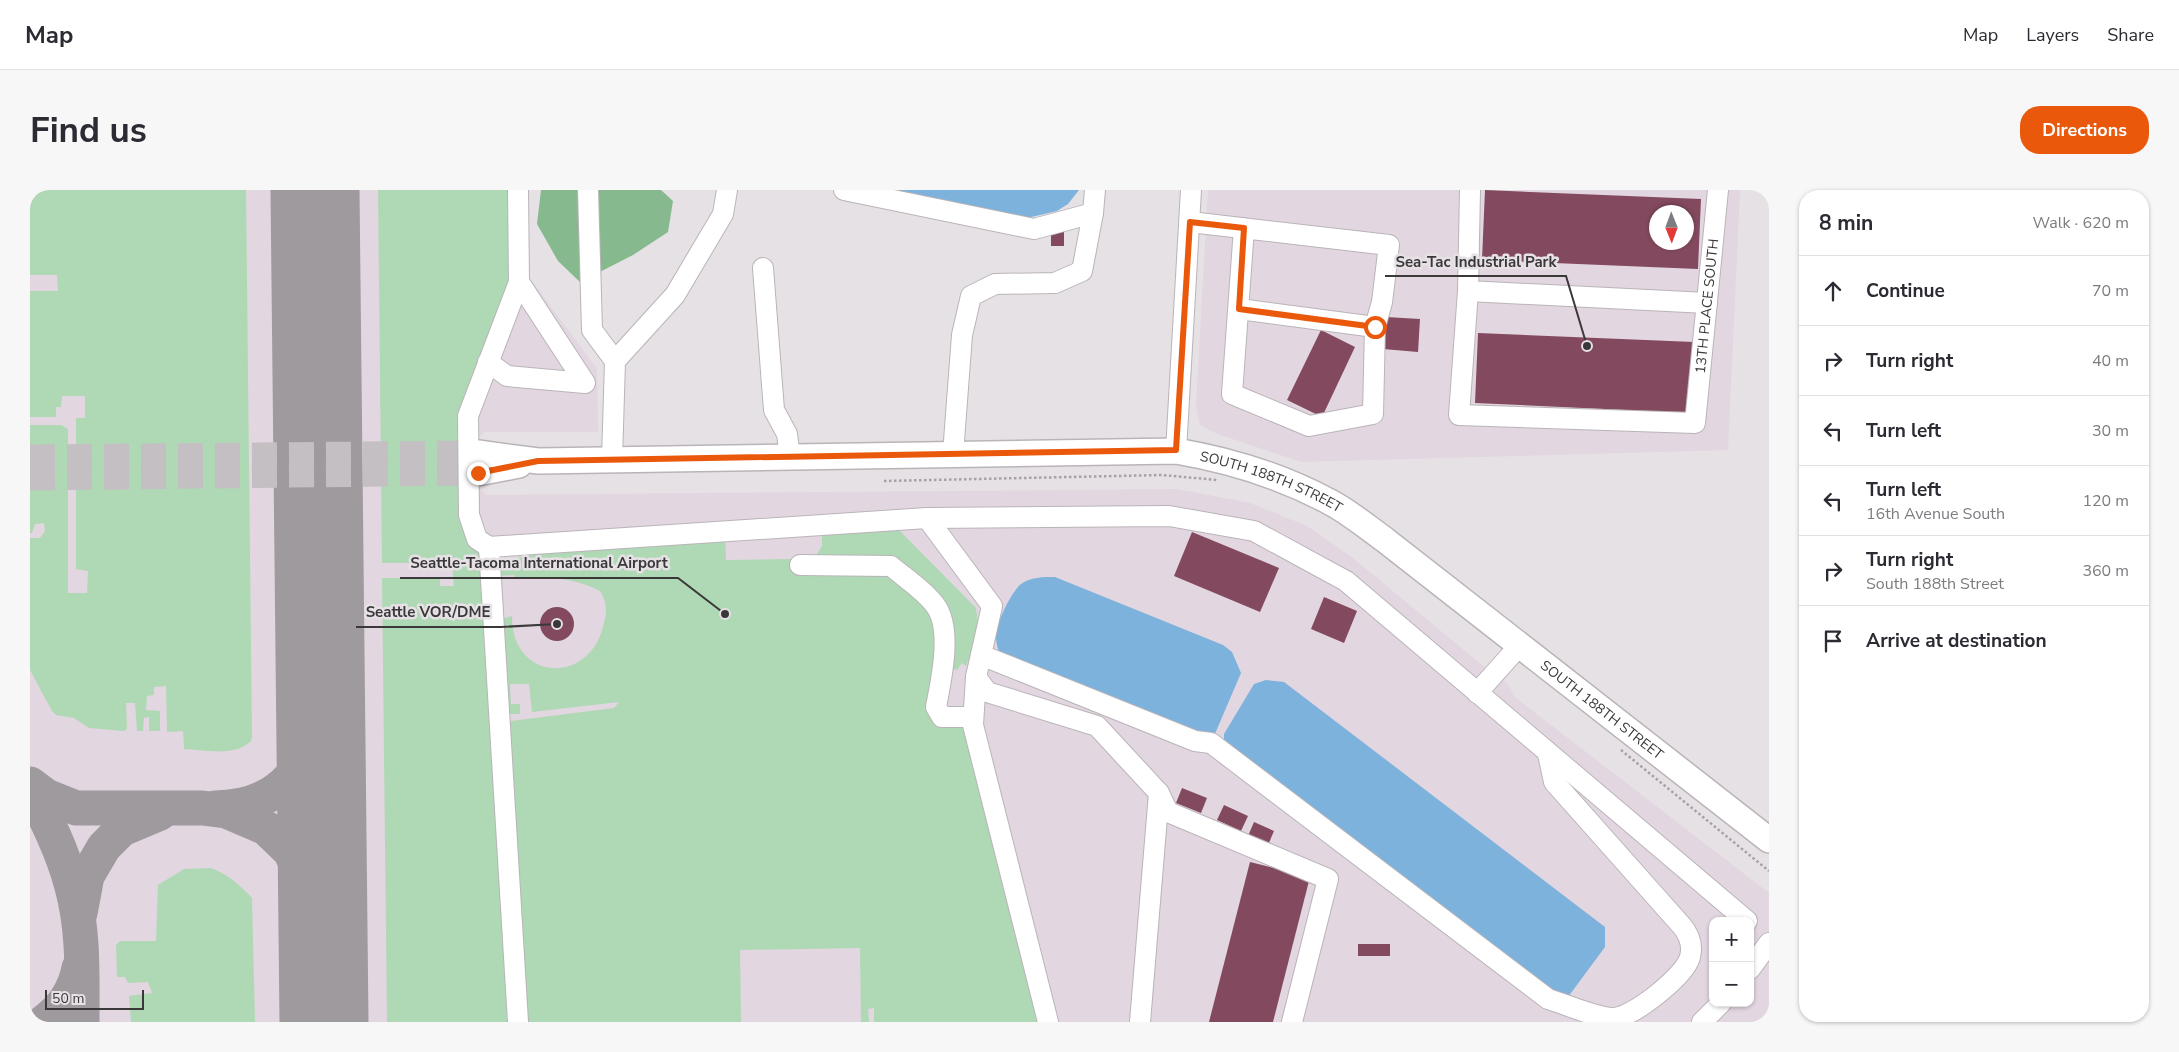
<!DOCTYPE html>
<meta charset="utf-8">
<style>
:root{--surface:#fff;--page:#f7f7f7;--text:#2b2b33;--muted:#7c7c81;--line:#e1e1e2;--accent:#ea580c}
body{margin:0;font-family:"Nunito Sans",sans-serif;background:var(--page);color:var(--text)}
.controls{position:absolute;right:15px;bottom:15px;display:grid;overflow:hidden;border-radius:10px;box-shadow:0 1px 4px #0004}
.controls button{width:45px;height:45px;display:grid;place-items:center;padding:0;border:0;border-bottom:1px solid var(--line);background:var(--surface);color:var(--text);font:25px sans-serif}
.compass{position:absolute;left:1619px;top:15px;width:45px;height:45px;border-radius:50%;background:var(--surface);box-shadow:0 1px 4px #0004;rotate:179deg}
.scale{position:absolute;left:15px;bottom:12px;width:99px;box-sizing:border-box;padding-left:5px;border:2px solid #3b383a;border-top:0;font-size:14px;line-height:18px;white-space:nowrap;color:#3b383a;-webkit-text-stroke:4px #e6e1e5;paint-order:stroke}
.stop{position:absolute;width:15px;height:15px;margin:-11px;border:4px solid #ea580c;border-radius:50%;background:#fff}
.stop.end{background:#ea580c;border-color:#fff;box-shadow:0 1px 5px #0008}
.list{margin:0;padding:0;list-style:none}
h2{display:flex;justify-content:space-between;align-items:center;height:65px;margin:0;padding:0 20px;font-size:21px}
h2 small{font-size:16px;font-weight:400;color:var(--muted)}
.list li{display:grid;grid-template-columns:32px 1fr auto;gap:15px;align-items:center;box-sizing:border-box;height:70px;padding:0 20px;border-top:1px solid var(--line)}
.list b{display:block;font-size:19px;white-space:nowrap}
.list p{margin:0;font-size:16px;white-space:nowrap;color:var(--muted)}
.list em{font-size:16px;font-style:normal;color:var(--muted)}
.icon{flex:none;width:28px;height:28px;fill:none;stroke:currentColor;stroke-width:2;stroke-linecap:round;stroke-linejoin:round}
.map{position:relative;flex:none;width:1739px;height:832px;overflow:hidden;border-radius:20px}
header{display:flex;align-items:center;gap:30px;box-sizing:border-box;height:70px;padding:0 25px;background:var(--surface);border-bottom:1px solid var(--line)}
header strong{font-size:24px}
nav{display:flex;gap:28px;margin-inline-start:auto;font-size:18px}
.intro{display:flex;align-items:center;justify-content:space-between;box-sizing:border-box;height:120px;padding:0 30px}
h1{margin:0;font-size:35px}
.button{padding:12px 22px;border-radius:20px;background:var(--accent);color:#fff;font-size:18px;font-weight:700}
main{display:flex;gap:30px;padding:0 30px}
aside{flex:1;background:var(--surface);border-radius:20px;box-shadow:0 1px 4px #0004}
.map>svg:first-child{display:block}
.built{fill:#e2d6e0;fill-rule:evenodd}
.green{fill:#afd9b4}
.forest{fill:#86b98d}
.water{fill:#7cb2db}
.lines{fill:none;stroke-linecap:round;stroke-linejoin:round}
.taxiway{stroke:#9e9a9e;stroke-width:35}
.runway{stroke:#9e9a9e;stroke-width:89}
.building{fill:#83495e;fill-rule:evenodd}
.major-tunnel{stroke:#c4bfc3;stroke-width:25;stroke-dasharray:25 12;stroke-linecap:butt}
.minor-casing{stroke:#bab4b9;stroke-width:22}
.major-casing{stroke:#bab4b9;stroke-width:28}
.path{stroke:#a6a1a5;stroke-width:2.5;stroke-dasharray:2.5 2.5;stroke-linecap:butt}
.minor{stroke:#fff;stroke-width:20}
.major{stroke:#fff;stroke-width:25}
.route{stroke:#ea580c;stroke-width:6}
.labels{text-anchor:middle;stroke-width:5;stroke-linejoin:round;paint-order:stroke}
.street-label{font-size:14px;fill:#3b383a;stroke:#e6e1e5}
.leader{fill:none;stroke:#3b383a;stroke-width:2}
.callout-dot{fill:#3b383a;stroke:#e6e1e5;stroke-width:2}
.callout-label{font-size:15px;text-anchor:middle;font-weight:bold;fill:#3b383a;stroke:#e6e1e5;stroke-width:5;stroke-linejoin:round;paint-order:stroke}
</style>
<header>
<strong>Map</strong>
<nav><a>Map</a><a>Layers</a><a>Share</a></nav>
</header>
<div class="intro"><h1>Find us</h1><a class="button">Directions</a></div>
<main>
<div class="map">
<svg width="1739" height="832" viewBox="0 0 1739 832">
<rect width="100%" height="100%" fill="#e6e1e5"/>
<g class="built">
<path d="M0,0H496L498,86L567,179L568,242H454L448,250L447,295L456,305L1147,299L1220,313L1277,336L1323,368L1459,481L1477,493L1486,508L1739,703V832H0ZM1683,731H1720V813H1683Z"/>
<path d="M1178,0H1710L1698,260L1271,272L1185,243L1170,235L1166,216ZM1626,22H1656V52H1626Z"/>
</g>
<g class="green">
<path d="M0,0H216L222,547L221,551C206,567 173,560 154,559L153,541L137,542L136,496L124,497V505L117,506L116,520L130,521V541H119V527L114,528L113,541H107L105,513H96L97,539L94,541L59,538L44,528L26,525L22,521L0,480V348H10L15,341L14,333L5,334L2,343H0V235H31L38,239V403H57L58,381L46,379V228H55V206H32L31,217H26V227H0V101H28L27,85H0Z"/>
<path d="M348,0H481L482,93L437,206L444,357L449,365L481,832H357L352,388H410V396H424L422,373H352Z"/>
<path d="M792,338L868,339L946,418C950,439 944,457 936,476L932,473L927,480L922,478L918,453L884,389L783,370L792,356Z"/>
<path d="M695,345L696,370L762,369L763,379L863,383L908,431L903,507L933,532L1010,832H844V818L838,819L839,832H831L830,758L710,760L711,832H495L475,535L481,531L584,518L589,512L502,522L499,494H480L481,514H490V524H480L474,521L468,430L482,426C481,490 557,497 573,437C577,423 578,413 570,401C544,388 515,385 486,389L484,385L469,386V371L492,367L511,359Z"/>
<path d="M181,678C199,685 209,694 222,708L225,832H101L99,806L122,803L118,792L98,793L95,787H87L86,755L90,751H126L128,695L154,679Z"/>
</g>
<path class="forest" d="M511,0H631L643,11L638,42L603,65L550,92L528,71L507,34Z"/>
<g class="water">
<path d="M861,0H1049L1038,14L1027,21L997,28Z"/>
<path d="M1025,387L1193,455L1202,462L1211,483L1184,546L1175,545L972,472C969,462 965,452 966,442C968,430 982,401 991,394C1000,387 1014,387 1025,387Z"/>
<path d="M1236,490L1254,492L1575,737V757L1538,807L1517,804L1194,557V544L1224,494Z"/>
</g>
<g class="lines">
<g class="taxiway">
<path d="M0,594L16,606L46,618H172L196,621L236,638L260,661L293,728"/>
<path d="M0,598C17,630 33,662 42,697C54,741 52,787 52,832"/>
<path d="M185,618C246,617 272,585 291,530"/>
<path d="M50,723L57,686L74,657L92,639L130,623"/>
<path d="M14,832C32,819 45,800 49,778"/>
</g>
<path class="runway" d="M285,0L294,832"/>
</g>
<g class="building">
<path d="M1455,0L1671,9L1668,79L1452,70ZM1626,22H1656V52H1626Z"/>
<path d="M1034,40V56H1021V41Z"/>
<path d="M1356,127L1390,129L1388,162L1353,159Z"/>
<path d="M1291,140L1325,157L1292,227L1257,210Z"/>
<path d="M1448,143L1664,152L1660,223L1445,213Z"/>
<path d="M1162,342L1249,378L1230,422L1144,386Z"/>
<path d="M1294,407L1327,421L1314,453L1281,439Z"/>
<circle cx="527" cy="434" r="17"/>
<path d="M1152,598L1177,608L1171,623L1146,613Z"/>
<path d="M1194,615L1218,626L1211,641L1187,630Z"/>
<path d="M1224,632L1244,641L1238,655L1218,646Z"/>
<path d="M1220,672L1280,687L1243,832H1179Z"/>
<rect x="1328" y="754" width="32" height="12"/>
</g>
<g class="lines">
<g class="major-tunnel">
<path d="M0,267L448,263"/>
<path d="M0,288L448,283"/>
</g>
<defs>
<g id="minor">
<path d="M488,0L489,92L438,226L439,325L447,349L459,357L897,328L1139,326L1224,341L1316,391L1717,731"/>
<path d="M558,0L562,140L585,171"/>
<path d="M814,0L1004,39L1063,23"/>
<path d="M1440,0L1438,101L1677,113"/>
<path d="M1160,32L1359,55L1352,112L1345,137L1343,224L1279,236L1202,204L1214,38"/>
<path d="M733,78L744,220L757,244L760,267"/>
<path id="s1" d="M1438,101L1429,225L1665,233L1688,0"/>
<path d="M1209,119L1345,137"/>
<path d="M458,172L477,186L555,193L489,92"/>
<path d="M1146,261L1161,0"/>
<path d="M923,264L932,145L941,106L965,94L1025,93L1052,81L1063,23L1065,0"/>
<path d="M582,270L585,171L645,105L693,24L697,0"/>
<path d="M897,328L962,416L946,487L957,502L1067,536L1129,603L1110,832"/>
<path d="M459,357L488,832"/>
<path d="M770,375L861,376C875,388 894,400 905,415C923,438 911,491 906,517L912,527H943"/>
<path d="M951,465L1165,551L1181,553L1518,809C1535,814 1569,829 1584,828C1603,827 1655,786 1660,767C1663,755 1659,744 1651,735L1524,592L1518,564"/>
<path d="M946,487L943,535L1018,832"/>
<path d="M1447,503L1490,455"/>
<path d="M1129,603L1138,622L1298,689L1262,832"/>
<path d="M1720,779L1739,753"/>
<path d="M1672,832L1691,813"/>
</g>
<g id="major">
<path id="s2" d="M448,263L508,271L1146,261C1199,270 1251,286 1298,311C1318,321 1337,337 1355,350L1739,650"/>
<path d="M448,283L489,275"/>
</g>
</defs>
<use href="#minor" class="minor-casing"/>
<use href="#major" class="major-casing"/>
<g class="path">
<path d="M854,291L1132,285L1187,290"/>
<path d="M1591,560L1739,681"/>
</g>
<use href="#minor" class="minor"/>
<use href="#major" class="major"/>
</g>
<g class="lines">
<path class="route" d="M448,283L508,271L1146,260L1160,32L1214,38L1209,119L1345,137"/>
</g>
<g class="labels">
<g class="street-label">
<text dy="5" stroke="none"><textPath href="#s1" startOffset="478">13TH PLACE SOUTH</textPath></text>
<text dy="5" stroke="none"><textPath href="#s2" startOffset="799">SOUTH 188TH STREET</textPath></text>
<text dy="5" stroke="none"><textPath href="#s2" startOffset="1204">SOUTH 188TH STREET</textPath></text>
</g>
</g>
<path class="leader" d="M1557 156L1536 86H1355M695 424L648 388H370M527 434L471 437H326"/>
<g class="callout-dot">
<circle cx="1557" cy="156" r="5"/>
<circle cx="695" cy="424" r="5"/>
<circle cx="527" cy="434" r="5"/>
</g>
<g class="callout-label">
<text x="1446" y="77">Sea-Tac Industrial Park</text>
<text x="509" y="378">Seattle-Tacoma International Airport</text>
<text x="398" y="427">Seattle VOR/DME</text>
</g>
</svg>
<div class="controls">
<button>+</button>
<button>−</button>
</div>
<svg class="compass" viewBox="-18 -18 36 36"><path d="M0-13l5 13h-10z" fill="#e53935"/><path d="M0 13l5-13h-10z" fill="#7c7c81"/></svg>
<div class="scale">50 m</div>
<div class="stop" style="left:1345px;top:137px"></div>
<div class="stop end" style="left:448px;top:283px"></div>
</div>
<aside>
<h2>8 min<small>Walk · 620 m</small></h2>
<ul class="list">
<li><svg class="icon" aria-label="ahead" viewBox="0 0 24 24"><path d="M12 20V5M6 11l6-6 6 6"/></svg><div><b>Continue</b></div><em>70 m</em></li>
<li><svg class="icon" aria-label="right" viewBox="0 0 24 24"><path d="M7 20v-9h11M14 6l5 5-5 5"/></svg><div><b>Turn right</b></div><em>40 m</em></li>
<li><svg class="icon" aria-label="left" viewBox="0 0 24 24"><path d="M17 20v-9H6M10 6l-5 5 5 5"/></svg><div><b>Turn left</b></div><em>30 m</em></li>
<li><svg class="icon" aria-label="left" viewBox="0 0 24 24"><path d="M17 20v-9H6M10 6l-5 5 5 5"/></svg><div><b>Turn left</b><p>16th Avenue South</p></div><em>120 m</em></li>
<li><svg class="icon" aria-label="right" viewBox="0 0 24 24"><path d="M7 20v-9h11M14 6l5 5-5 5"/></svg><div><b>Turn right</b><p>South 188th Street</p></div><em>360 m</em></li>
<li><svg class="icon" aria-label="arrive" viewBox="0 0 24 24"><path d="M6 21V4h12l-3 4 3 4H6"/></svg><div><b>Arrive at destination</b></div></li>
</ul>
</aside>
</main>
